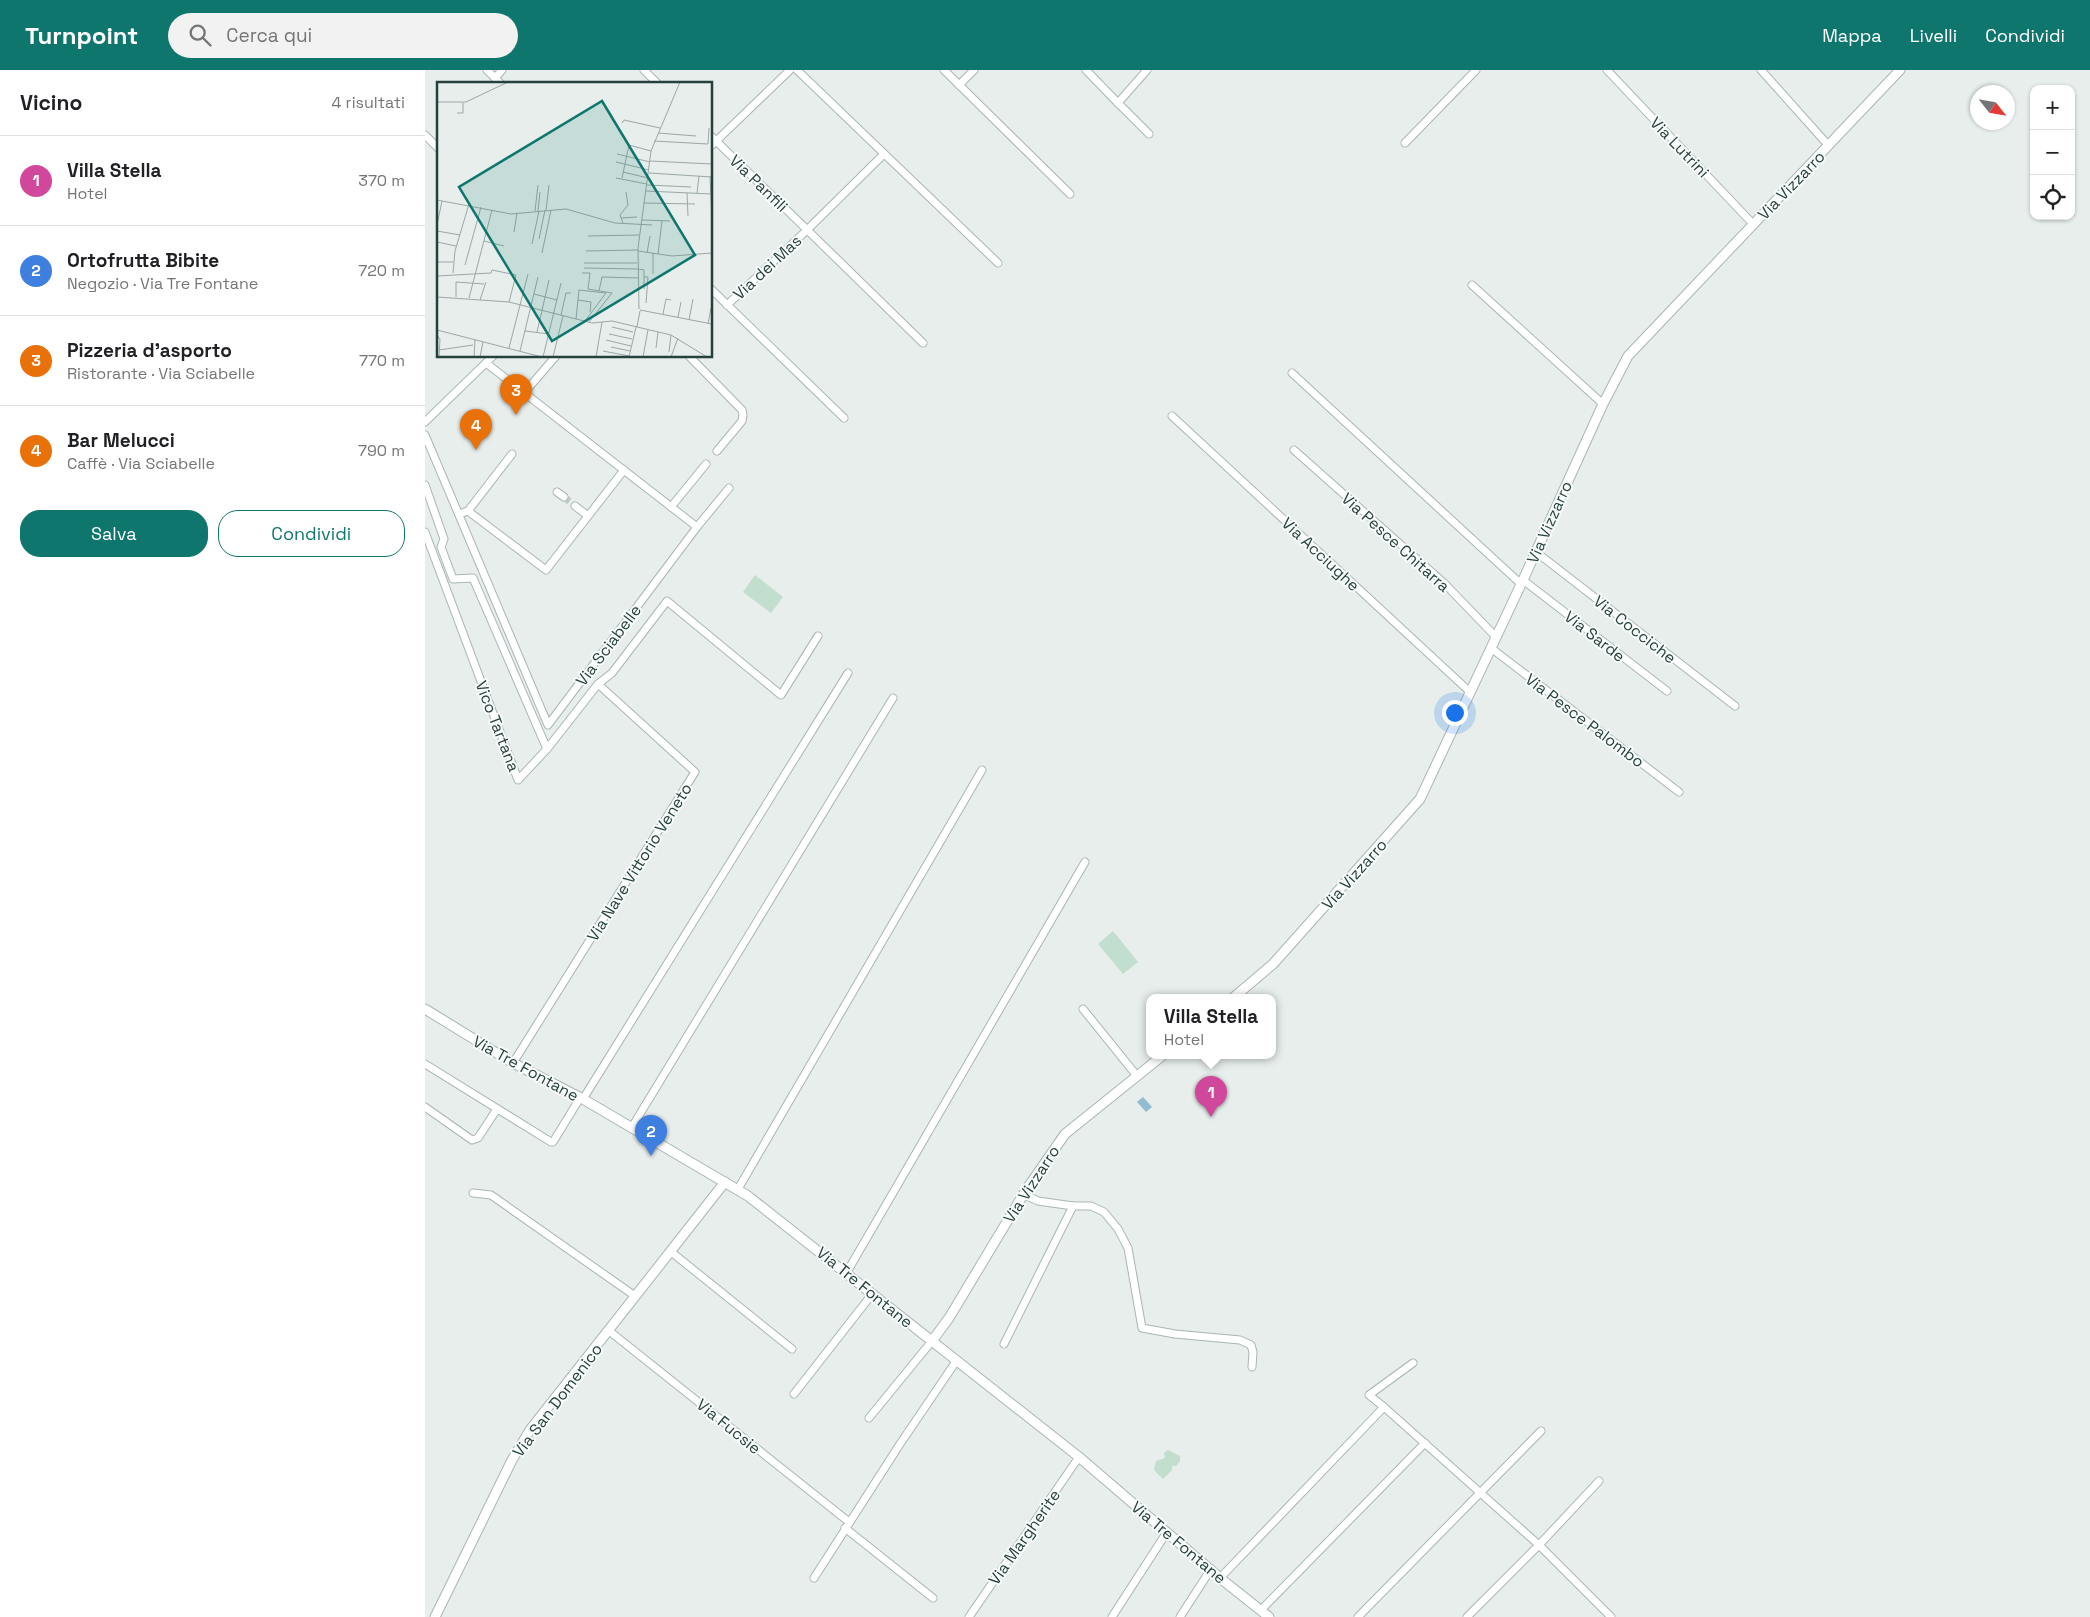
<!DOCTYPE html>
<html lang="it">
<meta charset="utf-8">
<style>
:root{--surface:#fff;--page:#f2f2f2;--text:#202124;--muted:#757577;--line:#e0e0e0;--accent:#0f766e}
body{margin:0;font-family:"Space Grotesk",sans-serif;background:var(--page);color:var(--text)}
.controls{position:absolute;right:15px;top:15px;display:grid;overflow:hidden;border-radius:10px;box-shadow:0 1px 4px #0004}
.controls button{width:45px;height:45px;display:grid;place-items:center;padding:0;border:0;border-bottom:1px solid var(--line);background:var(--surface);color:var(--text);font:25px sans-serif}
.compass{position:absolute;left:1545px;top:15px;width:45px;height:45px;border-radius:50%;background:var(--surface);box-shadow:0 1px 4px #0004;rotate:121deg}
.you{position:absolute;left:1029px;top:642px;width:18px;height:18px;margin:-12px;border:4px solid #fff;border-radius:50%;background:#1a73e8;box-shadow:0 0 0 8px #1a73e833}
.badge{display:grid;place-items:center;width:32px;height:32px;border-radius:50%;background:var(--accent);color:#fff;font-size:16px;font-weight:700}
.pin{position:absolute;translate:-50% -41px;filter:drop-shadow(0 1px 2px #0008)}
.pin::after{content:'';position:absolute;top:26px;width:18px;height:15px;background:inherit;clip-path:polygon(0 0,100% 0,50% 100%)}
.popup{position:absolute;left:721px;top:924px;width:130px;height:65px;box-sizing:border-box;display:grid;place-content:center;border-radius:10px;background:var(--surface);filter:drop-shadow(0 1px 4px #0005);font-size:16px;white-space:nowrap;color:var(--muted)}
.popup b{font-size:19px;color:var(--text)}
.popup::after{content:'';position:absolute;left:50%;top:100%;margin-left:-10px;border:10px solid transparent;border-top-color:var(--surface)}
.list{margin:0;padding:0;list-style:none}
h2{display:flex;justify-content:space-between;align-items:center;height:65px;margin:0;padding:0 20px;font-size:21px}
h2 small{font-size:16px;font-weight:400;color:var(--muted)}
.list li{display:grid;grid-template-columns:32px 1fr auto;gap:15px;align-items:center;box-sizing:border-box;height:90px;padding:0 20px;border-top:1px solid var(--line)}
.list b{display:block;font-size:19px;white-space:nowrap}
.list p{margin:0;font-size:16px;white-space:nowrap;color:var(--muted)}
.list em{font-size:16px;font-style:normal;color:var(--muted)}
.actions{display:flex;gap:10px;padding:15px 20px}
.actions a{flex:1;padding:11px 0;border:1px solid var(--accent);border-radius:20px;text-align:center;font-size:18px;color:var(--accent)}
.actions .main{background:var(--accent);color:#fff}
.icon{flex:none;width:28px;height:28px;fill:none;stroke:currentColor;stroke-width:2;stroke-linecap:round;stroke-linejoin:round}
.map{position:relative;flex:none;width:1665px;height:1547px;overflow:hidden}
header{display:flex;align-items:center;gap:30px;box-sizing:border-box;height:70px;padding:0 25px;background:var(--accent);color:#fff}
header strong{font-size:24px}
nav{display:flex;gap:28px;margin-inline-start:auto;font-size:18px}
.search{width:350px;height:45px;background:var(--page);display:flex;align-items:center;gap:12px;box-sizing:border-box;padding:0 18px;border-radius:28px;color:var(--muted);font-size:19px}
main{display:flex}
aside{flex:1;background:var(--surface)}
.map>svg:first-child{display:block}
.green{fill:#c1dece}
.water{fill:#92bcd0}
.lines{fill:none;stroke-linecap:round;stroke-linejoin:round}
.minor-tunnel{stroke:#c0cbc9;stroke-width:7;stroke-dasharray:7 3.5;stroke-linecap:butt}
.minor-casing{stroke:#a9b6b4;stroke-width:9}
.tertiary-casing{stroke:#a9b6b4;stroke-width:11}
.minor{stroke:#fff;stroke-width:7}
.tertiary{stroke:#fff;stroke-width:9}
.labels{text-anchor:middle;stroke-width:4;stroke-linejoin:round;paint-order:stroke}
.street-label{font-size:16px;fill:#26403e;stroke:#f7fbfa}
.inset-road{fill:none;stroke:#9aa8a6;stroke-width:1}
.view{fill:#0f766e;fill-opacity:0.15;stroke:#0f766e;stroke-width:2.5}
.inset-edge{fill:none;stroke:#26403e;stroke-width:2.5}
</style>
<header>
<strong>Turnpoint</strong>
<div class="search"><svg class="icon" aria-label="search" viewBox="0 0 24 24"><circle cx="10" cy="10" r="6"/><path d="M15 15l6 6"/></svg>Cerca qui</div>
<nav><a>Mappa</a><a>Livelli</a><a>Condividi</a></nav>
</header>
<main>
<aside>
<h2>Vicino<small>4 risultati</small></h2>
<ul class="list">
<li><span class="badge" style="background:#d1479c">1</span><div><b>Villa Stella</b><p>Hotel</p></div><em>370 m</em></li>
<li><span class="badge" style="background:#3f7fe0">2</span><div><b>Ortofrutta Bibite</b><p>Negozio · Via Tre Fontane</p></div><em>720 m</em></li>
<li><span class="badge" style="background:#e8710a">3</span><div><b>Pizzeria d'asporto</b><p>Ristorante · Via Sciabelle</p></div><em>770 m</em></li>
<li><span class="badge" style="background:#e8710a">4</span><div><b>Bar Melucci</b><p>Caffè · Via Sciabelle</p></div><em>790 m</em></li>
</ul>
<div class="actions"><a class="main">Salva</a><a>Condividi</a></div>
</aside>
<div class="map">
<svg width="1665" height="1547" viewBox="0 0 1665 1547">
<rect width="100%" height="100%" fill="#e7eeec"/>
<g class="green">
<path d="M330,505L358,527L346,543L318,522Z"/>
<path d="M688,861L713,892L698,904L673,874Z"/>
<path d="M743,1380L755,1386V1391L751,1396H747V1400L738,1409L729,1400L731,1391L740,1388L739,1383Z"/>
</g>
<path class="water" d="M718,1027L727,1037L721,1042L712,1032Z"/>
<g class="lines">
<path class="minor-tunnel" d="M139,427L150,436"/>
<defs>
<g id="minor">
<path d="M62,0L76,14"/>
<path d="M219,0L233,14"/>
<path d="M372,0L573,193"/>
<path d="M519,0L645,124"/>
<path d="M661,0L693,33L722,0"/>
<path d="M1182,0L1328,154"/>
<path d="M1336,0L1404,76"/>
<path d="M70,8L77,0"/>
<path d="M534,15L549,0"/>
<path d="M693,33L724,64"/>
<path d="M0,65L14,79"/>
<path d="M286,66L498,273"/>
<path d="M980,73L1051,0"/>
<path d="M286,76L365,0"/>
<path d="M1047,215L1178,334"/>
<path d="M286,219L419,348"/>
<path d="M302,235L382,160L459,84"/>
<path d="M264,286L317,340L318,345L317,351L292,381"/>
<path d="M867,303L1096,514"/>
<path d="M99,323L131,286"/>
<path d="M747,346L1045,622"/>
<path d="M0,352L68,286"/>
<path d="M0,365L123,655L272,457L61,293"/>
<path d="M869,380L1019,513L1071,567"/>
<path d="M0,415L19,469L16,477L28,509L48,508L122,679"/>
<path d="M132,422L139,427"/>
<path d="M150,436L163,446"/>
<path d="M246,437L281,394"/>
<path d="M43,441L87,384"/>
<path d="M34,444L43,441L121,500L199,400"/>
<path d="M272,457L304,418"/>
<path d="M0,462L93,710L122,679L173,614L187,603L242,531L356,625L393,566"/>
<path d="M1111,482L1310,636"/>
<path d="M1098,510L1242,621"/>
<path d="M1066,578L1254,722"/>
<path d="M658,939L712,1006"/>
<path d="M88,993L270,702L173,614"/>
<path d="M0,994L126,1072H128L155,1028"/>
<path d="M158,1029L423,603"/>
<path d="M0,1037L47,1070L53,1068L72,1039"/>
<path d="M207,1057L468,628"/>
<path d="M313,1119L557,700"/>
<path d="M48,1123L66,1125L210,1226"/>
<path d="M598,1124L613,1131L648,1136H666L679,1142L693,1159L703,1178L717,1258L750,1264L815,1270L826,1275L828,1282L827,1297"/>
<path d="M245,1181L367,1279"/>
<path d="M422,1202L660,792"/>
<path d="M183,1260L424,1452"/>
<path d="M579,1274L648,1136"/>
<path d="M369,1324L448,1223"/>
<path d="M959,1337L1114,1475L1186,1547"/>
<path d="M444,1348L507,1271"/>
<path d="M420,1458L508,1528"/>
<path d="M389,1508L475,1374L532,1290"/>
<path d="M795,1508L959,1337L944,1325L988,1293"/>
<path d="M836,1540L1000,1373"/>
<path d="M544,1547L654,1387"/>
<path d="M687,1547L742,1462"/>
<path d="M755,1547L786,1499"/>
<path d="M933,1547L1116,1361"/>
<path d="M1042,1547L1114,1475L1174,1411"/>
</g>
<g id="tertiary">
<path d="M808,928L848,894L995,729L1098,510L1178,334L1203,286L1475,0"/>
<path d="M0,939L88,993L158,1029L323,1126L654,1387L795,1508L844,1547"/>
<path d="M507,1271L524,1248L601,1120L640,1064L737,986"/>
<path d="M10,1547L87,1390L105,1360L300,1112"/>
</g>
</defs>
<use href="#minor" class="minor-casing"/>
<use href="#tertiary" class="tertiary-casing"/>
<use href="#minor" class="minor"/>
<use href="#tertiary" class="tertiary"/>
</g>
<g class="labels">
<g class="street-label">
<text transform="translate(1255 77) rotate(46)" y="6">Via Lutrini</text>
<text transform="translate(334 113) rotate(44)" y="6">Via Panfili</text>
<text transform="translate(1366 115) rotate(-46)" y="6">Via Vizzarro</text>
<text transform="translate(342 197) rotate(-43)" y="6">Via dei Mas</text>
<text transform="translate(1124 452) rotate(-66)" y="6">Via Vizzarro</text>
<text transform="translate(971 472) rotate(42)" y="6">Via Pesce Chitarra</text>
<text transform="translate(896 484) rotate(43)" y="6">Via Acciughe</text>
<text transform="translate(1210 559) rotate(38)" y="6">Via Cocciche</text>
<text transform="translate(1170 566) rotate(38)" y="6">Via Sarde</text>
<text transform="translate(183 575) rotate(-53)" y="6">Via Sciabelle</text>
<text transform="translate(1160 650) rotate(37)" y="6">Via Pesce Palombo</text>
<text transform="translate(73 656) rotate(69)" y="6">Vico Tartana</text>
<text transform="translate(214 792) rotate(-58)" y="6">Via Nave Vittorio Veneto</text>
<text transform="translate(929 804) rotate(-48)" y="6">Via Vizzarro</text>
<text transform="translate(101 998) rotate(29)" y="6">Via Tre Fontane</text>
<text transform="translate(606 1114) rotate(-57)" y="6">Via Vizzarro</text>
<text transform="translate(440 1217) rotate(39)" y="6">Via Tre Fontane</text>
<text transform="translate(132 1330) rotate(-53)" y="6">Via San Domenico</text>
<text transform="translate(304 1356) rotate(39)" y="6">Via Fucsie</text>
<text transform="translate(599 1467) rotate(-55)" y="6">Via Margherite</text>
<text transform="translate(754 1472) rotate(40)" y="6">Via Tre Fontane</text>
</g>
</g>
<g transform="translate(12 12)">
<rect width="275" height="275" fill="#e7eeec"/>
<path class="inset-road" d="M0,20H29L71,0M20,31H26V21M185,41L187,38L223,46M221,51L259,54M217,59L271,62L272,46M180,72L213,80M213,79L275,82M179,80L212,88M186,90L211,96M212,91L275,95M273,94L275,139M179,96L210,102M185,96L192,63L214,69M210,103L254,105M209,109L275,112M250,111L251,134M260,111L262,94M0,118L74,132L129,127L178,141L215,143M207,121L258,122M109,128L112,103M98,129L101,103M101,129L103,110M184,136L200,135M205,138L233,139M186,141L183,133L191,123L189,110M0,143L5,119M0,149L23,153M77,150L80,131M151,154L202,153M102,157L108,128M47,159L67,164M0,160L19,164M95,162L102,129M149,169L201,168M201,169L235,174L275,171M105,171L114,128M210,171L213,154M221,172L225,139M0,180H16M147,181H200M28,183L44,125M147,186L201,187M201,187L207,188V207M16,191L18,169L32,122M145,191H153L151,207L175,211L152,240M216,192V171M0,194L54,191L55,188L79,193L72,220M207,195H211L209,221M162,209L165,195L202,196M97,212L120,218M0,215L72,220L155,241L175,239L234,253L270,275M19,215V200L47,202M32,216L55,128M43,218L49,200M141,218L154,220L153,230M202,227L201,166L214,69L243,0M203,228L275,242M226,232L229,217L234,218M124,233L129,211H134M241,235L244,220M139,237L142,208L169,211L148,239M252,238L256,217M271,242L274,226M175,245L196,250M200,245L203,229M0,248L105,275M88,249L112,252M100,250L112,198M172,252L195,257M0,253L3,257L2,275M241,256L234,275H241M169,258L194,264M174,265L193,269M72,266L91,192M219,266L221,250M2,268L36,263M83,269L101,195M166,269L192,274M232,270L234,253M37,275L38,258M43,275L46,260M106,275L124,201M116,275L126,234M159,275L165,240M192,275L199,245M206,275L211,248"/>
<path class="view" d="M165,19L258,173L115,259L22,105Z"/>
<rect width="275" height="275" class="inset-edge"/>
</g>
</svg>
<div class="controls">
<button>+</button>
<button>−</button>
<button><svg class="icon" aria-label="locate" viewBox="0 0 24 24"><circle cx="12" cy="12" r="6"/><path d="M12 2v4M12 18v4M2 12h4M18 12h4"/></svg></button>
</div>
<svg class="compass" viewBox="-18 -18 36 36"><path d="M0-13l5 13h-10z" fill="#e53935"/><path d="M0 13l5-13h-10z" fill="#757577"/></svg>
<div class="you"></div>
<div class="pin badge" style="left:786px;top:1047px;background:#d1479c">1</div>
<div class="popup"><b>Villa Stella</b>Hotel</div>
<div class="pin badge" style="left:226px;top:1086px;background:#3f7fe0">2</div>
<div class="pin badge" style="left:91px;top:345px;background:#e8710a">3</div>
<div class="pin badge" style="left:51px;top:380px;background:#e8710a">4</div>
</div>
</main>
